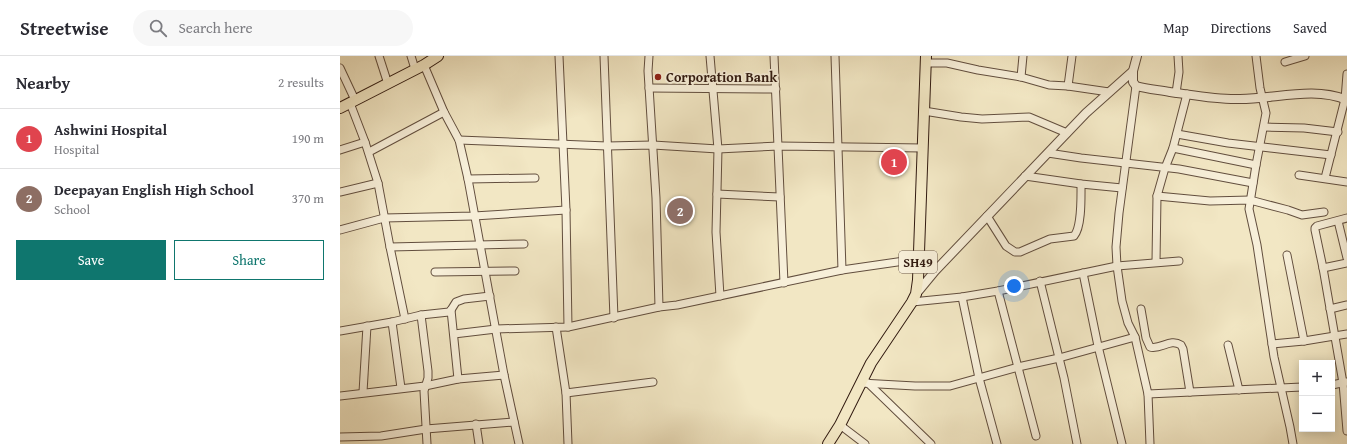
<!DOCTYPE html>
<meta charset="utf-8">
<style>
:root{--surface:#fff;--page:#f7f7f7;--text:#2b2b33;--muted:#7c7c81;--line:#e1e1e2;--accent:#0f766e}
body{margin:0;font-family:"Gentium Book Plus",serif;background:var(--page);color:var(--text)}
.controls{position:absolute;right:12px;bottom:12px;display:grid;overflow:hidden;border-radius:0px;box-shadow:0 2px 10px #0003}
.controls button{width:36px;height:36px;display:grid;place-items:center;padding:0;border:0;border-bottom:1px solid var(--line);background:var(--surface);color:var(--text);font:20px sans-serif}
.you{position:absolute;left:674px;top:230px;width:14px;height:14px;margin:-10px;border:3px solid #fff;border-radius:50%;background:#1a73e8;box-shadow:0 0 0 6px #1a73e833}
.badge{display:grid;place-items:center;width:26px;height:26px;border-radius:50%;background:var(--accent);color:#fff;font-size:13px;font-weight:700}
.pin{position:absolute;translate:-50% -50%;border:2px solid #fff;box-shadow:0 1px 4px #0006}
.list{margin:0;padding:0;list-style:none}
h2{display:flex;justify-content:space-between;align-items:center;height:52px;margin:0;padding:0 16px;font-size:17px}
h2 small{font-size:13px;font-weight:400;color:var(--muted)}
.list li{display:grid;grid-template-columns:26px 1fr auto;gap:12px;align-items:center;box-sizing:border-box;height:60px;padding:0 16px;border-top:1px solid var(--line)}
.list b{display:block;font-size:15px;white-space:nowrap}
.list p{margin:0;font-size:13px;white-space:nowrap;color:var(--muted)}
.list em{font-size:13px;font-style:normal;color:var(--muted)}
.actions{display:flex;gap:8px;padding:12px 16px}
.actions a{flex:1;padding:9px 0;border:1px solid var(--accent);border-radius:0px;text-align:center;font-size:14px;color:var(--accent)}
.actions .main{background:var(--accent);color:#fff}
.icon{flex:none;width:22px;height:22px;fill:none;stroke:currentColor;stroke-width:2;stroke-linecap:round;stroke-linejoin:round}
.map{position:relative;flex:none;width:1007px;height:388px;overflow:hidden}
header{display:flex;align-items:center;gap:24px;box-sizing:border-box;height:56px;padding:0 20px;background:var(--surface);border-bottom:1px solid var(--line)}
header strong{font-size:19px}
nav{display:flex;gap:22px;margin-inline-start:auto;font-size:14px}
.search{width:280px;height:36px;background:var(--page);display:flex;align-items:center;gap:10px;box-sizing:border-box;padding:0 14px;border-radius:22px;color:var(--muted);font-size:15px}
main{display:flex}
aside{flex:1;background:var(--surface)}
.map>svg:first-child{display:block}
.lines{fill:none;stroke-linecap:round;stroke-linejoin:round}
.minor-casing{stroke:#624e3e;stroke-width:9}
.tertiary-casing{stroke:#624e3e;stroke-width:10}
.primary-casing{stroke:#321b11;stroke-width:12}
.minor{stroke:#f7efd9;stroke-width:7}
.tertiary{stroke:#f7efd9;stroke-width:8}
.primary{stroke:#f2e7c4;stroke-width:10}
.poi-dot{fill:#8f2418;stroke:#f7efd9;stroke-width:1.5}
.labels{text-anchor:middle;stroke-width:3.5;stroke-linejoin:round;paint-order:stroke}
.shield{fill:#f7efd9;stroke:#6d5b4d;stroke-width:1}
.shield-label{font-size:13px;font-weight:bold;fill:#321b11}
.poi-label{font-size:14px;font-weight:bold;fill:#321b11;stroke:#f7efd9;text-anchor:start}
</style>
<header>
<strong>Streetwise</strong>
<div class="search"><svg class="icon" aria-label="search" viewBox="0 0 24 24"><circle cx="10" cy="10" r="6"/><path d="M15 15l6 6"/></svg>Search here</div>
<nav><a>Map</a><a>Directions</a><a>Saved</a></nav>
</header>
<main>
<aside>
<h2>Nearby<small>2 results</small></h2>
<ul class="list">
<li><span class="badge" style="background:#e0444e">1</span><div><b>Ashwini Hospital</b><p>Hospital</p></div><em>190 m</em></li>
<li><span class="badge" style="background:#8d6e63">2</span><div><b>Deepayan English High School</b><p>School</p></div><em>370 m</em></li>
</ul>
<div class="actions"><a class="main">Save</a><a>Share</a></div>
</aside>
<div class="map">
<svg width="1007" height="388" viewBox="0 0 1007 388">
<rect width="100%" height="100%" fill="#f2e7c4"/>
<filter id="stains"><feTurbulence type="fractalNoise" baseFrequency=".005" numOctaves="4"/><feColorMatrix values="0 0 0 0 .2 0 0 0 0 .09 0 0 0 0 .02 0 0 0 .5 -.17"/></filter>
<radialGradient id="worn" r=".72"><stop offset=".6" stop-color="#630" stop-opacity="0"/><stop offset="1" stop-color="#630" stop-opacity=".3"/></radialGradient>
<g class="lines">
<defs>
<g id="minor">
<path d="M39,0L48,28"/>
<path d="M71,0L75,13"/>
<path d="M219,0L226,154L228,271"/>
<path d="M264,0L274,262"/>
<path d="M309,0L308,15L316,142L319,251"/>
<path d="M370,0L378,93L376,176L380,240"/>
<path d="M434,0L444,227"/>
<path d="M495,0L502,214"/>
<path d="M916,0L920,32L926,57L916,109L909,153L917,189L934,301L950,371L953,388"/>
<path d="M945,6L965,0"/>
<path d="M586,7H607L638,14L681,21L709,29L728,30L769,36"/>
<path d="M84,9L104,56L119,84L128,123L164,319L179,388"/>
<path d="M0,12L15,44"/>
<path d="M681,21L683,0"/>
<path d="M728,30L732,0"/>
<path d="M796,30L779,157L776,191L777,210L782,245L788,267L795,281L808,338L810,388"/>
<path d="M309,32L436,33"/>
<path d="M836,37L839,16L838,0"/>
<path d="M10,47L25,86L38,127L50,191L65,263"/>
<path d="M584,55L621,61L642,63L689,61L727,77"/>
<path d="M924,71L964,72L998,76"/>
<path d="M837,78L888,87L991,99"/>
<path d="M119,84L267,90L313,89L378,93L439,90L583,92"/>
<path d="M833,92L916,109"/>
<path d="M0,94L25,86"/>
<path d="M29,96L104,56"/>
<path d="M708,97L741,102L839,113L913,127"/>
<path d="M959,119L1007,126"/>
<path d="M685,120L741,128L782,132"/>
<path d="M985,122L1005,43L1007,18"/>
<path d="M128,123L195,122"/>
<path d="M0,136L38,127"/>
<path d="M377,138L440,141"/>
<path d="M817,140L870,145L910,144L948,154L962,159L984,156"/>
<path d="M647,160L666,190L675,196H680L710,183L734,180C742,171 741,141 741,128"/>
<path d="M1007,162L977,170L975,172V174L983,212L1003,327L1007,375"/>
<path d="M998,165L1007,202"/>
<path d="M0,174L44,162L134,160L226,154"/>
<path d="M50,191L184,188"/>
<path d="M947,199L964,285"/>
<path d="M816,206L817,140L825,112L833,92L847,38"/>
<path d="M983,212L1007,207"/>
<path d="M95,216L175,215"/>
<path d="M743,217L758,290L782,388"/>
<path d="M700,225L724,322L737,388"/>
<path d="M658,235L696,380"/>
<path d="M622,241L639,322L657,388"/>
<path d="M572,246L622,241L658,235L777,210L839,205"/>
<path d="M801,253L806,282L810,291C821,294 830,282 841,289L843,293L850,336"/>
<path d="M990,253L1007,249"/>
<path d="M111,254L118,323"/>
<path d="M81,259L109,256L111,254L116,246L124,243L150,240"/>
<path d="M52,266L61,332"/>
<path d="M216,271L226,337L228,388"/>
<path d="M0,275L52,266L81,259L88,315V322L84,335L87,388"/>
<path d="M114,278L156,273L228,271L319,251L337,249L502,214L578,203"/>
<path d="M932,288L964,285L1007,278"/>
<path d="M888,289L899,334"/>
<path d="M521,327L575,330H610L678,311L719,302L795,281"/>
<path d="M528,327L591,388"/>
<path d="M992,329L1006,326"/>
<path d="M23,336L27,270"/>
<path d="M226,337L313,326"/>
<path d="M808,338L962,331"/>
<path d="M0,340L85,330L118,323L164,319"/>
<path d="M136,368L139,388"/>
<path d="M500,369L525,388"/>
<path d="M0,381L41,380L86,373L174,366"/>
</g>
<g id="tertiary">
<path d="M793,15V26L796,30C807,33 819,34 830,36C853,39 877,44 900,43C936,43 973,30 1007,44"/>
<path d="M576,238L595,215L746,57L793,15L797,0"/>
</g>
<g id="primary">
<path d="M0,52L84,9L98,0"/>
<path d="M488,388L500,369L531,307L572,246L576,238L578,224L586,0"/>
</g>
</defs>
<use href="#minor" class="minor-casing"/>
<use href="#tertiary" class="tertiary-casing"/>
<use href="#primary" class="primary-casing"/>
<use href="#minor" class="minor"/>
<use href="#tertiary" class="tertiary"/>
<use href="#primary" class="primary"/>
</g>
<circle class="poi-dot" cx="318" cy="21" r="4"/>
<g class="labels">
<rect class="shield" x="559" y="195" width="38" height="22" rx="3"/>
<g class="shield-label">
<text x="578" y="211">SH49</text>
</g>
<g class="poi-label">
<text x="326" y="26">Corporation Bank</text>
</g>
</g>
<rect width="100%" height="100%" filter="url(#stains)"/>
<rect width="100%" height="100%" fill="url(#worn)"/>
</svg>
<div class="controls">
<button>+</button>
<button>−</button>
</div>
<div class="you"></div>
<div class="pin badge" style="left:554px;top:106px;background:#e0444e">1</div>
<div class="pin badge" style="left:340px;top:155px;background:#8d6e63">2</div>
</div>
</main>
